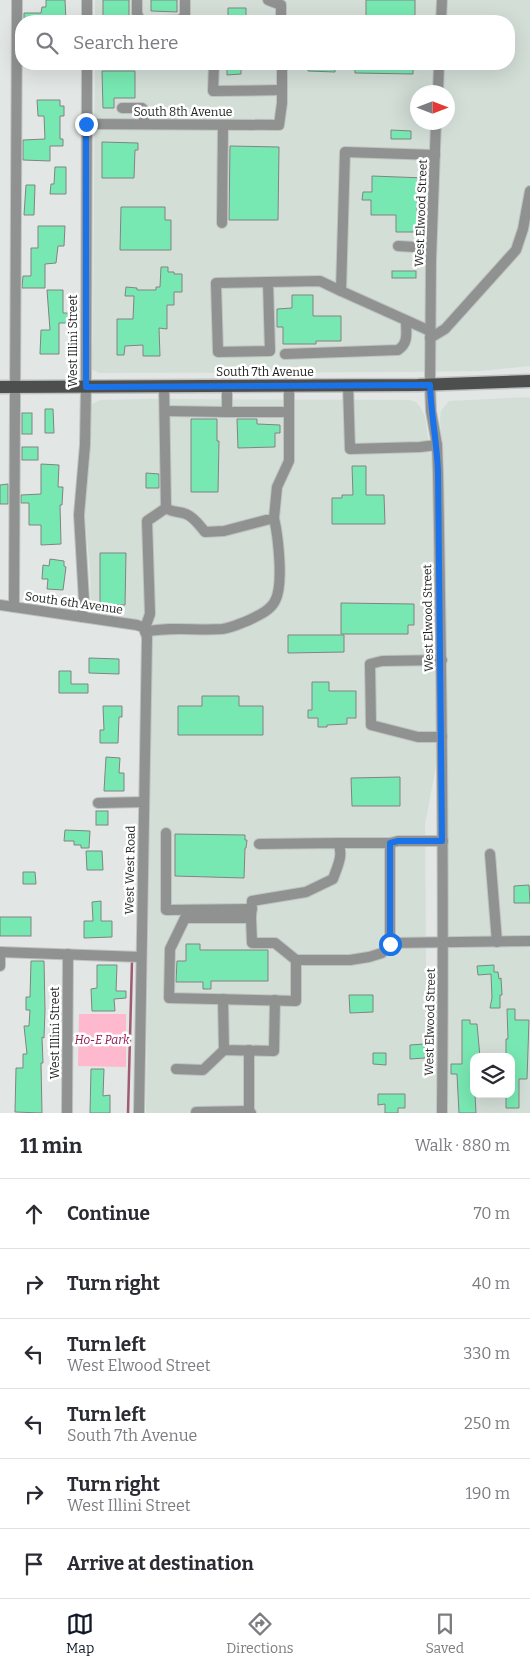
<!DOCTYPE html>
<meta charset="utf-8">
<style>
:root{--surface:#fff;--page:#f7f7f7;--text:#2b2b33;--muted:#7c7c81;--line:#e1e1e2;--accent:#111827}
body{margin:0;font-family:Bitter,serif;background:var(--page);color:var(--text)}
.controls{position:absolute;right:15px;bottom:15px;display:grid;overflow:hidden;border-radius:10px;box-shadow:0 5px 20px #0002}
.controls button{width:45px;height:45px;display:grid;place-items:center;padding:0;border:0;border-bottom:1px solid var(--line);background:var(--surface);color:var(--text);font:25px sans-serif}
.compass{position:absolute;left:410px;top:85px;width:45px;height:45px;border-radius:50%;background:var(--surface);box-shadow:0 5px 20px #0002;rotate:90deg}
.stop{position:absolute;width:15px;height:15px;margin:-11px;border:4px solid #1a73e8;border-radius:50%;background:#fff}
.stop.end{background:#1a73e8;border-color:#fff;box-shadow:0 1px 5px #0008}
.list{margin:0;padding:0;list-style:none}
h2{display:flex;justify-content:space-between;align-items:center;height:65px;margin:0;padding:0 20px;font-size:21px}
h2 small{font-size:16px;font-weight:400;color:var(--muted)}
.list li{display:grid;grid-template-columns:32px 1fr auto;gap:15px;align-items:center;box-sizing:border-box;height:70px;padding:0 20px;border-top:1px solid var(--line)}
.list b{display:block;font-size:19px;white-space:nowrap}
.list p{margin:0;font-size:16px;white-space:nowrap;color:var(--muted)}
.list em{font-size:16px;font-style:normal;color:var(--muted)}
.icon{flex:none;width:28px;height:28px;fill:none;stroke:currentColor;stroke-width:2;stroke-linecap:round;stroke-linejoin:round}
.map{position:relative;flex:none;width:530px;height:1113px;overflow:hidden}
.search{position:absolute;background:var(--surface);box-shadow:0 5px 20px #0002;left:15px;right:15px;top:15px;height:55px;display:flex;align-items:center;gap:12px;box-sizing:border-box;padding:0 18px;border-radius:20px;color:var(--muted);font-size:19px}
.sheet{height:485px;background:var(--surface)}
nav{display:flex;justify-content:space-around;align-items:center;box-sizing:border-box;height:70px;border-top:1px solid var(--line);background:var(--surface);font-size:14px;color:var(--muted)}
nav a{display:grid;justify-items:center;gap:2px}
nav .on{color:var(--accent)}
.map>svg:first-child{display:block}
.built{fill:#d3ded7;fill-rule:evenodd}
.green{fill:#feb9cf}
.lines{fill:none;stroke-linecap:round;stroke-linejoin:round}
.stream{stroke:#9f5a74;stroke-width:2.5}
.building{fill:#78e8b2;stroke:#818482}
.minor-casing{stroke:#bfc2c1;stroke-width:12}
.major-casing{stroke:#bfc2c1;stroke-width:15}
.minor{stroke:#909291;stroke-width:10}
.major{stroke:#4c4f4d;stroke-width:12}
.route{stroke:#1a73e8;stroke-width:6}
.labels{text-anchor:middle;stroke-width:5;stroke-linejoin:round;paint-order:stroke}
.street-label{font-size:12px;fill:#1e1f1f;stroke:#fff}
.park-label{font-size:12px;font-style:italic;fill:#921c54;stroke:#fff}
</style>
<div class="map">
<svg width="530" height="1113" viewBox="0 0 530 1113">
<rect width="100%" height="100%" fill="#e2e6e4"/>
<g class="built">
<path d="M95,0H530V366L481,371L408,372L99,373L91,369L93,334L95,64H509V21H95ZM418,92H448V122H418Z"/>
<path d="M530,397V1113H445L444,465L440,419L441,411L449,401ZM474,1057H511V1094H474Z"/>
<path d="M151,399L410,400L416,402L421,408L425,417L433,470L436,625V766L425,824L426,976L438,989V1113H146L152,632L145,621L96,613L94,609L91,602L90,570L85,515L89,418L92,404L101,400Z"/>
</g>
<path class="green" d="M79,1014H126V1067L78,1066Z"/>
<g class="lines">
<path class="stream" d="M128,1113L132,961"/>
</g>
<g class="building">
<path d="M46,0H65L66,21H24V13H41L42,7H46Z"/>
<rect x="103" y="0" width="26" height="21"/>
<path d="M151,0H177V12L151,11Z"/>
<rect x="366" y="0" width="49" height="21"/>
<path d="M228,8H246V20L228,21Z"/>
<path d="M227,64H241V74L227,75Z"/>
<path d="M308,64H335V72L308,71Z"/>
<path d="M355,64H413V74L355,73Z"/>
<path d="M102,71H135V98H114V108H103Z"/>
<path d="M37,100H60V106H64V116H60V139H63V146H50V161L23,160V140L45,139L44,116H38Z"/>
<path d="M391,130L411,131V139H391Z"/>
<path d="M102,142L138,143V150H135L134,178H102Z"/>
<path d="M230,146L279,147L278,220H229Z"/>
<path d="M55,167H66V194H50L51,184H54Z"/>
<path d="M372,176L425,178V205H417V232H396V215H371V200H362L363,192H372Z"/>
<path d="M26,185H35L34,215H24Z"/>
<path d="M121,207H165V220H171V250H120Z"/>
<path d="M38,226H65L64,246H58L56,263L45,264V288H22L23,276H31V248H38Z"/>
<path d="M161,267H168V272H174V274H182V292H174V305H167V329L159,328L160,356H143V345L125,346L124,355H117V319H133L134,296H125L126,287L137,288V290H156V287H160Z"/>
<rect x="392" y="271" width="24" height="7"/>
<path d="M47,290H63V313H68L67,323H59V354H40L41,330H50Z"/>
<path d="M292,295H313V316H341V341H316V344H283V327H277V309L292,308Z"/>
<path d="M45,409H53L54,433H45Z"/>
<rect x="22" y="413" width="10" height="21"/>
<path d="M191,419H217V441H219L218,492H191Z"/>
<path d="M237,419H257V424L280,425V433H275V447L238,448Z"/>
<rect x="22" y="447" width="16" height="13"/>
<path d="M41,464L59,465L58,487H63L62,505H60L61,544L41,545V525H29V503H21V495L41,494Z"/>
<path d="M352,466H366V495H384L385,524H332V498H342V495H353Z"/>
<path d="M146,473L159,474V488H146Z"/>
<path d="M8,484V504H0V485Z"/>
<path d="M100,553H126L125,605L100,604Z"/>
<path d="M50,559L64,561V566L66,567L63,590L47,589L48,579H42L43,565L49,566Z"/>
<path d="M341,603L414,604V625H408V634H341Z"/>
<path d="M288,635H344V652L288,653Z"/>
<path d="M89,658L119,659V674L89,673Z"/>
<path d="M59,671H71V684H88V693H59Z"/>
<path d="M312,682H329V691H356V718H347V724L327,725V727H318V718H308V710H312Z"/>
<path d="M202,696H239V706H263V735H178V706H202Z"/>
<path d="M103,706H122V717H119L118,743H100V730H104Z"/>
<path d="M106,757L120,758L119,773H124V791H104Z"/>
<path d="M400,777V806H352L351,778Z"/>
<rect x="96" y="811" width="12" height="14"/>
<path d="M65,830L90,831L89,848H81V845H74V841H64Z"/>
<path d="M175,834L245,835V840H247L246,848H245L244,878L175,876Z"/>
<path d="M86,851H102L103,870H87Z"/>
<path d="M23,872H35L36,884H23Z"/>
<path d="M529,885L530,903H514V886Z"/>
<path d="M101,901V921H112V937L84,938V921H93L92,902Z"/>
<rect x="0" y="917" width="31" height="19"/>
<path d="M186,944H200V950H268V981H211V989H203V982H176L177,961H186Z"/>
<path d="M31,961H44L45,1010L44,1038L42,1037L43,1063H41L42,1113L15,1112L16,1068H23V1054H27L24,1026H29L30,1010H26V997H30Z"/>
<path d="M97,965H117L116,991H126V998L114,999L115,1011H92L91,989L97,988Z"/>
<path d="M494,965V972H498L499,979L501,978L502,995H500V1008H490L492,998L491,974L478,975L477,966Z"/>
<path d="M349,995H373V1012L350,1013Z"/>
<path d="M507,1009H515V1020H529L527,1079H519V1108H506V1094H511V1057H506V1039H508Z"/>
<path d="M462,1020H470V1024H477L480,1057H474V1094H475L476,1113H459L457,1074H451V1064H462Z"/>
<path d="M424,1044L425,1058L410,1059V1045Z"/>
<path d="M373,1053H386V1065L373,1064Z"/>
<path d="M91,1069H104L103,1096L110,1095V1113H90Z"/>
<path d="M378,1094H405V1108H398V1113H385V1104L378,1105Z"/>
</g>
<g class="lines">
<defs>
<g id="minor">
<path d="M137,0V13L140,21"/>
<path d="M268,0L281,5V21"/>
<path d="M87,21V0"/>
<path d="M163,21L180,20L185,16V0"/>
<path d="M441,21L442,0"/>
<path d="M214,64L213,91L282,90"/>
<path d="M438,92L439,64"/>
<path d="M122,108H142L144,110V124"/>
<path d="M436,122L431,260L430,385L431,411L437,445L438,472C442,686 444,899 442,1113"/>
<path d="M86,124L279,125L282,103V64"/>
<path d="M222,223L223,125"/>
<path d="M398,246L431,248"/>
<path d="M268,282L270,351L218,352L216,283L320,281L341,291"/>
<path d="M430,331L341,291L345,152L435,155"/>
<path d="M430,338L445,329L516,250L523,229L530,191"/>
<path d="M285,354L398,350C409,343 406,332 406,321"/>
<path d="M348,385L350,449L420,447L437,445"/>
<path d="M164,386L166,508C173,513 179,511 186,514C194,517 200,526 205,532L224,531L274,518L277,487L289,461V386"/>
<path d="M227,386V412H289"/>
<path d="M165,411L227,412"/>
<path d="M0,605L137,625L145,628"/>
<path d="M14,607L17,0"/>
<path d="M82,617L84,601L79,515L85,445L86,387L87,64"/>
<path d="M145,628L150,614L147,521L166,508"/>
<path d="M145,632C172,626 196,631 222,629C231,628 239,624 247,621C257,616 270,611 275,601C284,585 278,536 274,518"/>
<path d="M442,660L382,661L370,664L371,725L418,737H442"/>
<path d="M98,803L144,802"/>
<path d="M166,833V910L252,909"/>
<path d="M443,841H398L390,843V943L530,941"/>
<path d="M338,843H390"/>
<path d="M490,854L497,942"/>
<path d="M251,918L252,901L306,892L333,879C337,867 344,855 338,843L259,844"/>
<path d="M0,952L140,957"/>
<path d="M296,960V1001L169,998L170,949L185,918H251L252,943H275L296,960H350L369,957L382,953L390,943"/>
<path d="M0,966V952"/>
<path d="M223,999L224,1050L274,1051L275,1000"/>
<path d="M249,1050V1111"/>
<path d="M176,1069L203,1070L224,1050"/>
<path d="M196,1112L249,1111L251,1113"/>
<path d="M67,1113L68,954"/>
<path d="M139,1113L147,638L145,628"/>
</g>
<path id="major" d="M0,387L418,385L530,381"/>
</defs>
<use href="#minor" class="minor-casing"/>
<use href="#major" class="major-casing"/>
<use href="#minor" class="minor"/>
<use href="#major" class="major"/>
</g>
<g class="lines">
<path class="route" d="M86,124V387L430,385C431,414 437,443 438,472L442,841H398L390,843V944"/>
</g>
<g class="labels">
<g class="street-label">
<text x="183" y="116">South 8th Avenue</text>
<text transform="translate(421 213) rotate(-88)" y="4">West Elwood Street</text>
<text transform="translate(73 341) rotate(-90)" y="4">West Illini Street</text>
<text x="265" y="376">South 7th Avenue</text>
<text transform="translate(74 603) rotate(8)" y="4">South 6th Avenue</text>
<text transform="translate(428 618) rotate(-91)" y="4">West Elwood Street</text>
<text transform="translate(130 870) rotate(-89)" y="4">West West Road</text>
<text transform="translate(430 1022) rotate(-89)" y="4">West Elwood Street</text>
<text transform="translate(55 1033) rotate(-90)" y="4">West Illini Street</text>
</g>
<g class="park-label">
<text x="102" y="1044">Ho-E Park</text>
</g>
</g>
</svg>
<div class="controls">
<button><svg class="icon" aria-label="layers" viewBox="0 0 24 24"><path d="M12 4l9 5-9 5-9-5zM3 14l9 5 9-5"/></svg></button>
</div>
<svg class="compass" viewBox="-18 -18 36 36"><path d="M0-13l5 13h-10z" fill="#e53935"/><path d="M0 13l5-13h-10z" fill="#7c7c81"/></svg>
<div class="stop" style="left:390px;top:944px"></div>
<div class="stop end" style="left:86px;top:124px"></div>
<div class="search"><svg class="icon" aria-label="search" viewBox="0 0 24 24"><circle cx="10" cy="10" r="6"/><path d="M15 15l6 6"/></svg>Search here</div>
</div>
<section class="sheet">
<h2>11 min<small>Walk · 880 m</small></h2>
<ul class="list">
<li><svg class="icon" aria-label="ahead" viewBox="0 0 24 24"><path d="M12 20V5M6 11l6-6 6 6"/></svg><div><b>Continue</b></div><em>70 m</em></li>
<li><svg class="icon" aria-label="right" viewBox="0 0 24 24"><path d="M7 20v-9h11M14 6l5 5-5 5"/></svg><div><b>Turn right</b></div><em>40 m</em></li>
<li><svg class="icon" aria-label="left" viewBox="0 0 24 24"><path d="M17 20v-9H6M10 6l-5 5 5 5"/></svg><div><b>Turn left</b><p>West Elwood Street</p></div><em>330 m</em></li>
<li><svg class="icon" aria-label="left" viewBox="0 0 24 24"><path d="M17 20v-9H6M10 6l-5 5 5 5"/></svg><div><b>Turn left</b><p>South 7th Avenue</p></div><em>250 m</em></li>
<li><svg class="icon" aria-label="right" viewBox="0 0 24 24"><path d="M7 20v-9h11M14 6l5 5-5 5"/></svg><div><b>Turn right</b><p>West Illini Street</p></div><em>190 m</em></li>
<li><svg class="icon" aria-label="arrive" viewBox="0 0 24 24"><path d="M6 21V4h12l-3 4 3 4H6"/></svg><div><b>Arrive at destination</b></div></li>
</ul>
</section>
<nav>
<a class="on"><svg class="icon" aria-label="map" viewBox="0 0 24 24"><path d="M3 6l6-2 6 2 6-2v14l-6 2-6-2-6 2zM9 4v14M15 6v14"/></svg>Map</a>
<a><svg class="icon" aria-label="directions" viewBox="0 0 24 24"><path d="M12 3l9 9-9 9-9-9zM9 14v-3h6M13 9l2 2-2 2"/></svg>Directions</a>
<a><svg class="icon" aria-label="saved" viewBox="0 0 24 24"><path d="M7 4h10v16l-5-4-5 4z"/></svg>Saved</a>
</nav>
